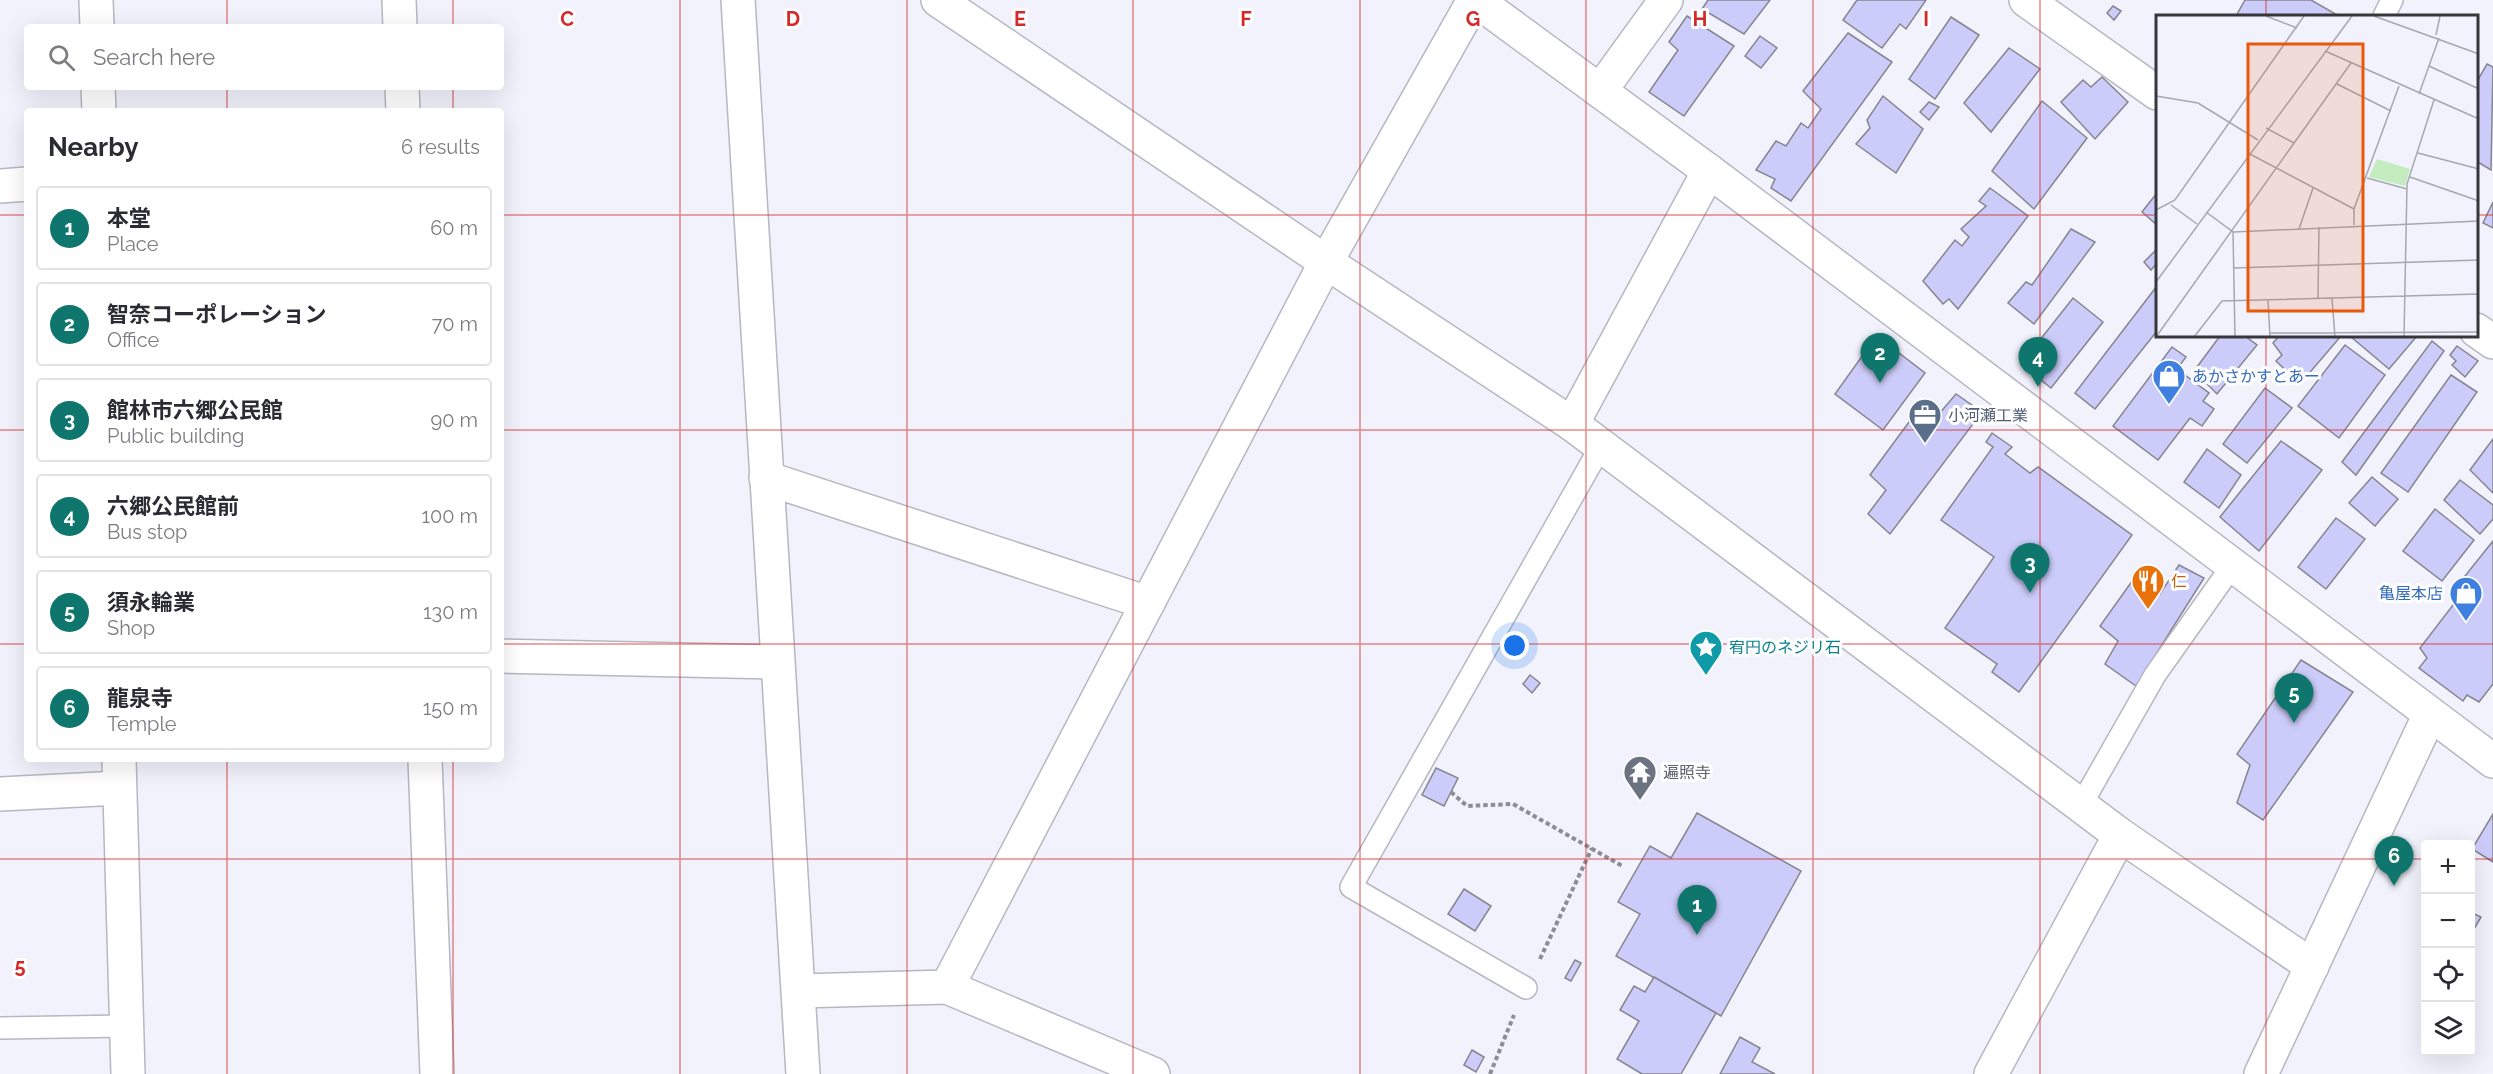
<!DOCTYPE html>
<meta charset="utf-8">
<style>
:root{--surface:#fff;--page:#f7f7f7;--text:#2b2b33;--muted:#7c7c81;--line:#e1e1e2;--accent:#0f766e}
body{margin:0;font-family:Raleway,"Noto Sans JP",sans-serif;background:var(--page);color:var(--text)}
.controls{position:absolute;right:18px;bottom:18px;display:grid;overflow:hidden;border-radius:6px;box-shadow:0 6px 24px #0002}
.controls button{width:54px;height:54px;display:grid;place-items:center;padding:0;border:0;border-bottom:2px solid var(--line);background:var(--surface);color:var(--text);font:30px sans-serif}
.you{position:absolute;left:1515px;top:646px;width:21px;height:21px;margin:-15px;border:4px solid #fff;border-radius:50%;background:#1a73e8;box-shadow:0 0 0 9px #1a73e833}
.badge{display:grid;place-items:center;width:39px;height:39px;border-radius:50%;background:var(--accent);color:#fff;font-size:20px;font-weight:700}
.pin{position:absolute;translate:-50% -50px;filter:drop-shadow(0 2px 3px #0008)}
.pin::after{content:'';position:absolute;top:32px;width:21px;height:18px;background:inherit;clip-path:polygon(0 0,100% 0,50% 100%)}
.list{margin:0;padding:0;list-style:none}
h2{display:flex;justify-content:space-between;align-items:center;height:78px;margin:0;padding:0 24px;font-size:26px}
h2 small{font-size:20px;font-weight:400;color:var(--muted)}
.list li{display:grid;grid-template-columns:39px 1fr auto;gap:18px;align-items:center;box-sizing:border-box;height:84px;margin:0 12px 12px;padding:0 12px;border:2px solid var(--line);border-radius:6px}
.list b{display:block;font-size:22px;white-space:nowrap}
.list p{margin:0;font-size:20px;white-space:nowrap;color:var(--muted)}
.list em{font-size:20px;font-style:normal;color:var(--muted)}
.icon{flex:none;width:33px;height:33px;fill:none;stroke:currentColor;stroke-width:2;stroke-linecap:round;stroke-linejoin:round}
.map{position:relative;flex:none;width:2493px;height:1074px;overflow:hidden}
.search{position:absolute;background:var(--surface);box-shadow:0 6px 24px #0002;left:24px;top:24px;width:480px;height:66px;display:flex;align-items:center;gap:15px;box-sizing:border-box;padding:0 21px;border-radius:6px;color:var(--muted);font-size:22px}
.panel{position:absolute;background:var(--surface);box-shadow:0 6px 24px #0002;left:24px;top:108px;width:480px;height:654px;border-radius:6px}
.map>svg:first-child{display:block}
.building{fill:#ccccfa;stroke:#85858f;stroke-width:1.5}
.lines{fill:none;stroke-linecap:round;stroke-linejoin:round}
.service-casing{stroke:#b7b7c1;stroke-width:24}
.minor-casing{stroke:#b7b7c1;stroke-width:36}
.tertiary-casing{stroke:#b7b7c1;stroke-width:36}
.path{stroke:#8d8d94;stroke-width:4;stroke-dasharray:4.5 3;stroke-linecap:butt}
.service{stroke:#fff;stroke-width:21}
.minor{stroke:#fff;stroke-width:33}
.tertiary{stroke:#fff;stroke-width:33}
.grid{fill:none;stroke:#d62828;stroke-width:1.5;stroke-opacity:0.55}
.labels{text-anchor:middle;stroke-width:6;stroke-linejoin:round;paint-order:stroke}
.shop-label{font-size:16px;fill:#366cbe;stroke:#fff;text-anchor:start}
.service-label{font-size:16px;fill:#4e5e75;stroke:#fff;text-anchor:start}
.food-label{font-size:16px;fill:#c56008;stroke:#fff;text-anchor:start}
.culture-label{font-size:16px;fill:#0d838f;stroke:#fff;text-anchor:start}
.worship-label{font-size:16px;fill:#5b616d;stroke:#fff;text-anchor:start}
.inset-road{fill:none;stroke:#a7a7af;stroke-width:1.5}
.view{fill:#e8590c;fill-opacity:0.15;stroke:#e8590c;stroke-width:3}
.inset-edge{fill:none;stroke:#37373b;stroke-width:3}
.grid-label{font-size:20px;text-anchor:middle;font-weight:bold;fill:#d62828;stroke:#fff;stroke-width:6;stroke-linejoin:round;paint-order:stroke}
</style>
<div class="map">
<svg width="2493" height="1074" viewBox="0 0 2493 1074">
<rect width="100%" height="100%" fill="#f1f2fc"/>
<g class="building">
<path d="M1708,0H1770L1744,34L1702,9Z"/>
<path d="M1857,0H1926L1906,29L1900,24L1882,48L1843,20Z"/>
<path d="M2245,0H2311L2339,16H2236Z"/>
<path d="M2113,6L2121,11L2114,20L2107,13Z"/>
<path d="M1687,16L1734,46L1684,116L1649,92L1678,50L1669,42Z"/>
<path d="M1951,17L1979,35L1935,99L1909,79Z"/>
<path d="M1848,33L1892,62L1791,201L1771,188L1775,179L1756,170L1776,141L1786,146L1801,123L1808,128L1821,109L1803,91Z"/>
<path d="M1760,36L1777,48L1761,68L1745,56Z"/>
<path d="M2009,48L2040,69L1991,132L1964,103Z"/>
<path d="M2487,64L2493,67L2491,170L2476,161V83Z"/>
<path d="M2102,77L2128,102L2095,139L2061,102L2083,80L2091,87Z"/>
<path d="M1883,96L1923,129L1896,173L1856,144L1870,128L1867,120Z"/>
<path d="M2042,101L2087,138L2034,209L1992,171Z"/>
<path d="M1929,102L1939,107L1929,120L1920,112Z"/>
<path d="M1990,188L2028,216L1958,309L1949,299L1943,304L1923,281L1955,240L1962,246L1969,237L1961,229L1986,206L1979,201Z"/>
<path d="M2157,193V225L2142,212Z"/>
<path d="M2493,202V228L2483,223Z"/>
<path d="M2071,229L2095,242L2034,324L2008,303L2026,282L2032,285Z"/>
<path d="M2157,249V263L2151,270L2144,262Z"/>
<path d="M2157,286V331L2095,409L2075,393Z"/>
<path d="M2073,298L2103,322L2051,388L2021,364Z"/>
<path d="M2220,336H2245L2257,345L2217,394L2194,371Z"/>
<path d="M2279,336H2341L2300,384L2276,361L2282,355L2273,343Z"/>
<path d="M2350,336H2417L2389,369Z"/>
<path d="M2432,341L2444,351L2356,475L2342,462Z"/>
<path d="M1886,343L1925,373L1883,430L1835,394L1870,345L1879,352Z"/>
<path d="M2345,345L2385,375L2339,438L2298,406Z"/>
<path d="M2457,346L2478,361L2465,377L2452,365L2456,361L2450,355Z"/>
<path d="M2172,347L2186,357L2177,369L2209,393L2203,401L2214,409L2202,426L2190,418L2158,460L2113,426Z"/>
<path d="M2451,375L2477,392L2408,492L2381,473Z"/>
<path d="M2265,388L2292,408L2247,463L2223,444Z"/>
<path d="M1956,394L1982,412L1890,534L1868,514L1886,490L1870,475L1923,403L1939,414Z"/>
<path d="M1992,433L2012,447L2005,454L2030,473L2038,467L2132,535L2019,692L1992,672L1997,664L1945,628L1994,557L1941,520L1993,447L1986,442Z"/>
<path d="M2493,439V493L2470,470Z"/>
<path d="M2281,441L2322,470L2259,551L2220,517Z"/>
<path d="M2207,449L2241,475L2219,508L2184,482Z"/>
<path d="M2372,477L2398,499L2375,526L2349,503Z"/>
<path d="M2460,480L2493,505V519L2480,534L2444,500Z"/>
<path d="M2435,509L2474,540L2442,581L2403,551Z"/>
<path d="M2336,518L2365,539L2326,589L2298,567Z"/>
<path d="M2493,541V684L2479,702L2467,695L2463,701L2419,668L2427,658L2420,648L2460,596L2453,591Z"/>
<path d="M2179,565L2204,578L2136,686L2105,664L2118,641L2100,626L2135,577L2160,594Z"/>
<path d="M2301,660L2353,692L2263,820L2237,803L2250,765L2237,754Z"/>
<path d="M1530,675L1540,683L1532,693L1523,684Z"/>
<path d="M1436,768L1458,778L1444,806L1422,795Z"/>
<path d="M1697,813L1801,871L1721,1016L1616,956L1640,914L1618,902L1650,846L1671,858Z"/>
<path d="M2493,814V862L2472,849Z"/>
<path d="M1464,889L1491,906L1475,931L1448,914Z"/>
<path d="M2470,912L2481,917L2470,936Z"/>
<path d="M1575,960L1581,963L1571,981L1565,978Z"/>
<path d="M1654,977L1716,1013L1681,1074H1642L1617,1059L1639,1021L1620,1010L1634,986L1645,992Z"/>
<path d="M1740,1037L1760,1048L1752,1062L1775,1074H1720Z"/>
<path d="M1472,1050L1484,1057L1476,1072L1464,1065Z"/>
</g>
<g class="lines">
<defs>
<g id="service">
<path d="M2384,16L2392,0"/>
<path d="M2081,805L2155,675L2232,566"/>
<path d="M1526,988L1351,887L1601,446"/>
<path d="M0,1028L126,1026"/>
</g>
<g id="minor">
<path d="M96,0L97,27"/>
<path d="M399,0L400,27"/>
<path d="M938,0L1326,262L1572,424L2120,835L2312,966"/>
<path d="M2026,0L2157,93"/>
<path d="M98,87L99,111"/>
<path d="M402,87L403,111"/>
<path d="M1600,91L1666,0"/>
<path d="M0,186L27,184"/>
<path d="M2476,330L2493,342"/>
<path d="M1572,424L1709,171"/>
<path d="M766,478L1148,603"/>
<path d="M501,656L777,662"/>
<path d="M119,759L128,1074"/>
<path d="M425,759L437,1074"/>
<path d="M0,794L119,788"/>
<path d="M947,987L1326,262L1474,0"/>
<path d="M799,991L947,987L1153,1074"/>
<path d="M1991,1074L2120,835"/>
<path d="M2261,1074L2430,714"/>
</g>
<g id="tertiary">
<path d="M738,0L803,1074"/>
<path d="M1476,0L1709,171L2493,761"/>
</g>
</defs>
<use href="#service" class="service-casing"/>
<use href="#minor" class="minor-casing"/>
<use href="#tertiary" class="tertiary-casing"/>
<g class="path">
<path d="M1451,792L1467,806L1513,804L1624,867"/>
<path d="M1540,959L1592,848"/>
<path d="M1490,1074L1514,1015"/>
</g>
<use href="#service" class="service"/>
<use href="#minor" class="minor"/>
<use href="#tertiary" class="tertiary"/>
</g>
<path class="grid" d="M227,0V27M453,0V27M680,0V1074M907,0V1074M1133,0V1074M1360,0V1074M1586,0V1074M1813,0V1074M2040,0V1074M2266,0V16M227,87V111M453,87V111M0,215H27M501,215H2157M2476,215H2493M2266,336V1074M0,430H27M501,430H2493M0,644H27M501,644H2493M227,759V1074M453,759V1074M0,859H2426M2470,859H2493"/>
<defs>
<symbol id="shop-pin" viewBox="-11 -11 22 30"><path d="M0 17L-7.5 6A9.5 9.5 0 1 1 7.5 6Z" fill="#3f7fe0" stroke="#fff"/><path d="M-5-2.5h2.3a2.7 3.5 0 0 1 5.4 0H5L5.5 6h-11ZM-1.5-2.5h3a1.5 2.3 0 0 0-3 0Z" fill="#fff"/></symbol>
<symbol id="office-pin" viewBox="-11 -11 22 30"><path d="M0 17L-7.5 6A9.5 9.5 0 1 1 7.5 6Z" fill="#5c6f8a" stroke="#fff"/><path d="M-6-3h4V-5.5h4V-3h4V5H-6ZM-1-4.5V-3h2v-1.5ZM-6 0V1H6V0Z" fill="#fff"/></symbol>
<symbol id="restaurant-pin" viewBox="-11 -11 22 30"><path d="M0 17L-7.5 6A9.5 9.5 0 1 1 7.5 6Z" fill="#e8710a" stroke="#fff"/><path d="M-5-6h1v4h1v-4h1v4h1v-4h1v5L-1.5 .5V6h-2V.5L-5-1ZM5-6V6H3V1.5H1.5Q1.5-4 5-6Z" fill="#fff"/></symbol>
<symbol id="sight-pin" viewBox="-11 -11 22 30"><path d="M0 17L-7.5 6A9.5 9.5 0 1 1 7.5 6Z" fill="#0f9aa8" stroke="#fff"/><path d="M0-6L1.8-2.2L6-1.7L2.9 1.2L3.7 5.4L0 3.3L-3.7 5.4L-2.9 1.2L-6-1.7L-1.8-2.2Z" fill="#fff"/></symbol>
<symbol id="temple-pin" viewBox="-11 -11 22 30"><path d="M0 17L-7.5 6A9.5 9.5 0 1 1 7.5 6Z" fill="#6b7280" stroke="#fff"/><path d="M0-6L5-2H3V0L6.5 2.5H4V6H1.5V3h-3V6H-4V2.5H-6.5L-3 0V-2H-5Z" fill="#fff"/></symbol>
</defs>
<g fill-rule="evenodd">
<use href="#shop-pin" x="2150" y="357" width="38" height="52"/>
<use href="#office-pin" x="1906" y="396" width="38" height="52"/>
<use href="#restaurant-pin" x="2129" y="562" width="38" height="52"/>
<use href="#shop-pin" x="2447" y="574" width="38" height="52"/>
<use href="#sight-pin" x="1687" y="628" width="38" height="52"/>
<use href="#temple-pin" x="1621" y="753" width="38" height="52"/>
</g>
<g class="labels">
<g class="shop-label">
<text x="2192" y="382">あかさかすとあー</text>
<text x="2443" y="599" text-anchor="end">亀屋本店</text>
</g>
<g class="service-label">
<text x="1948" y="421">小河瀬工業</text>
</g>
<g class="food-label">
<text x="2171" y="587">仁</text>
</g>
<g class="culture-label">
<text x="1729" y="653">宥円のネジリ石</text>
</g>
<g class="worship-label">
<text x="1663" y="778">遍照寺</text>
</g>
</g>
<g transform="translate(2156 15)">
<rect width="322" height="322" fill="#f1f2fc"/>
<path d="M221,144L254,154L249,171L213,162Z" fill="#c4edbf"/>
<path class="inset-road" d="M110,1L141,13M218,1L323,39M280,20L284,1M169,36L323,104M273,51L323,74M181,69L235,96M263,79L283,23M0,81L42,88L102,125M110,113L138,128M92,138L198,194M262,138L323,154M254,162L323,186M211,163L251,174M15,190L41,209M0,195L19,185L148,1M50,197L77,217L79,322M198,210V194L243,71M143,214L157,173M77,217L323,206M78,253L323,245M0,267L196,1M162,283L163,212M176,283L179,322M112,285L114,322M113,318L323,317M0,322L195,48M38,322L66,286L323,279M248,322L251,169L278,85"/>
<path class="view" d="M92,29H207V296H92Z"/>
<rect width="322" height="322" class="inset-edge"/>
</g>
<g class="grid-label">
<text x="567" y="26">C</text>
<text x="793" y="26">D</text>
<text x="1020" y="26">E</text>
<text x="1246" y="26">F</text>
<text x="1473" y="26">G</text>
<text x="1700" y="26">H</text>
<text x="1926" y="26">I</text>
<text x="20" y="973">5</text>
</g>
</svg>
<div class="controls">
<button>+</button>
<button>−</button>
<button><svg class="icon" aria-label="locate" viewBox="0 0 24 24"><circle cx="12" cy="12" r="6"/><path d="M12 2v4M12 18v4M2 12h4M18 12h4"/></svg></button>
<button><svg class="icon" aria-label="layers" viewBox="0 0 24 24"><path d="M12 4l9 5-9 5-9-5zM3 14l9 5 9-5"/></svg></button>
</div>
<div class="you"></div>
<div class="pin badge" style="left:1697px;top:935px">1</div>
<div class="pin badge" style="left:1880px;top:383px">2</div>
<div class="pin badge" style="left:2030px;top:593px">3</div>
<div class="pin badge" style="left:2038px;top:387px">4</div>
<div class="pin badge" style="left:2294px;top:723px">5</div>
<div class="pin badge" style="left:2394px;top:886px">6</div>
<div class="search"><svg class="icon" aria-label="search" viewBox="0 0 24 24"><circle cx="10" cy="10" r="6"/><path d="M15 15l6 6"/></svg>Search here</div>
<section class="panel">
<h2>Nearby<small>6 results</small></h2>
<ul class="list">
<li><span class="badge">1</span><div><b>本堂</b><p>Place</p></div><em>60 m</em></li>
<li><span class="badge">2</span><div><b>智奈コーポレーション</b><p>Office</p></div><em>70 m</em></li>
<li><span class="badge">3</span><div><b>館林市六郷公民館</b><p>Public building</p></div><em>90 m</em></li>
<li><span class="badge">4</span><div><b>六郷公民館前</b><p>Bus stop</p></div><em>100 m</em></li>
<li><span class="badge">5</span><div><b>須永輪業</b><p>Shop</p></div><em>130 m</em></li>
<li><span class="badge">6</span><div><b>龍泉寺</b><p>Temple</p></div><em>150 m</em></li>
</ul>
</section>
</div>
